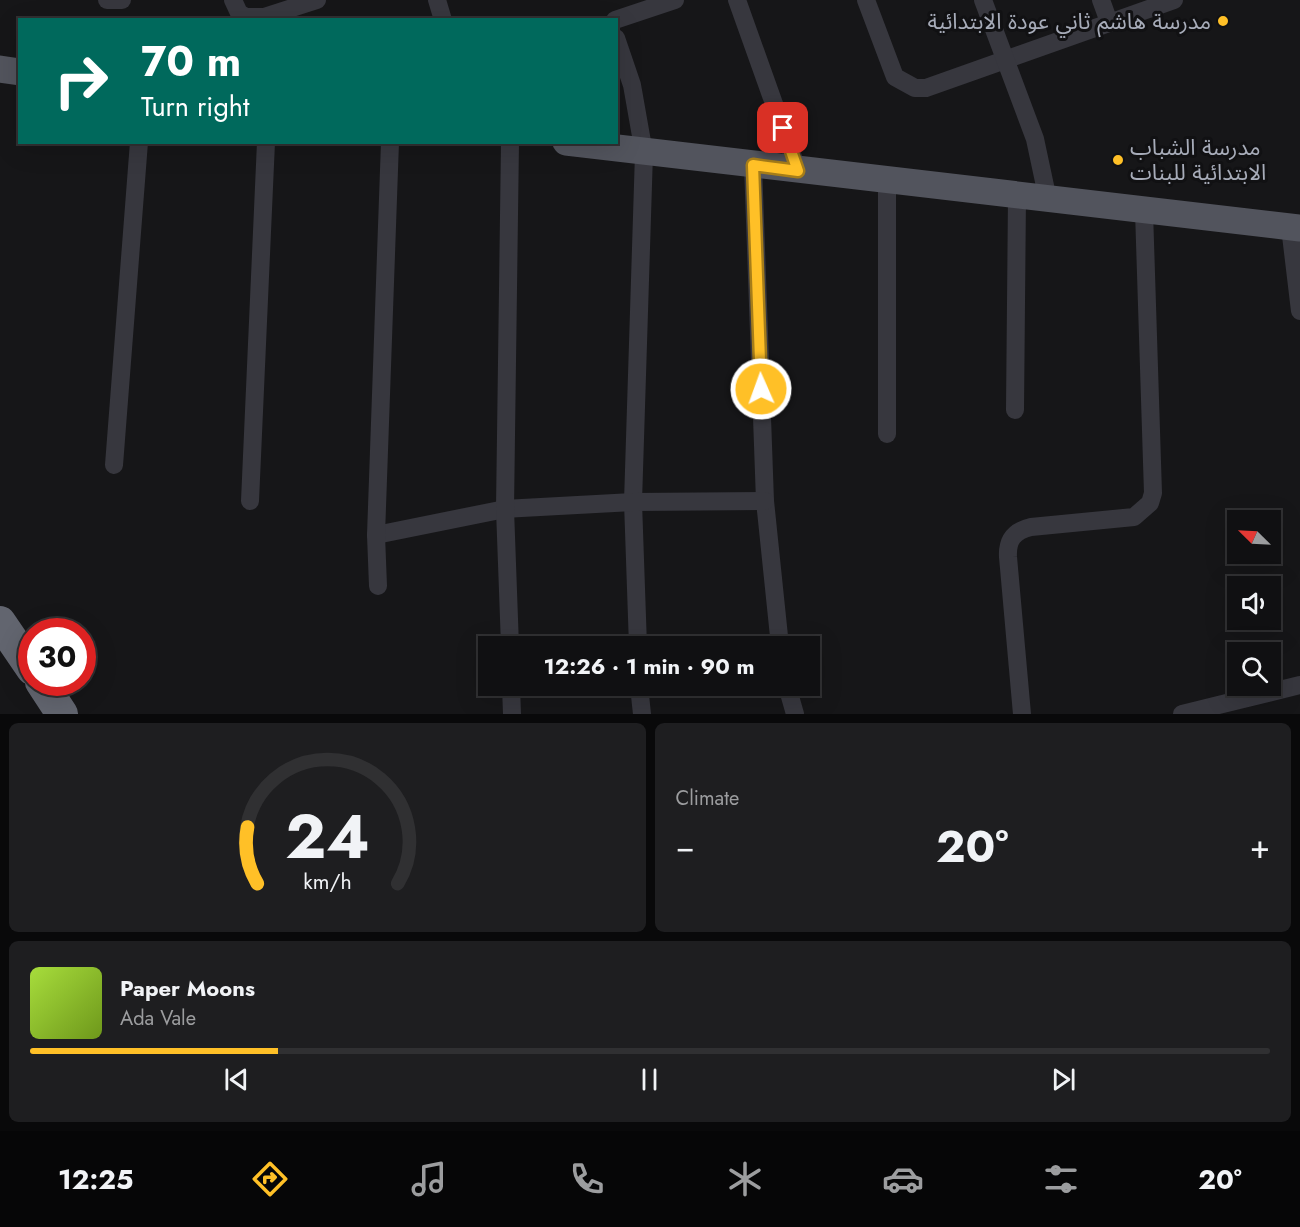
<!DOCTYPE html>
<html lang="en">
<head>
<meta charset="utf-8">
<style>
  :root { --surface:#101012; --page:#1e1e20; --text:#f1f3f6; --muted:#9c9d9f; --line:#303032; --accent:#ffc027 }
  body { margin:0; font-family:Jost,"Noto Sans Arabic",sans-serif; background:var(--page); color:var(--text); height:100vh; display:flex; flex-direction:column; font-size:22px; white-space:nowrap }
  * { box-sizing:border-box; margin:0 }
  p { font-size:20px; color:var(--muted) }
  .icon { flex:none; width:33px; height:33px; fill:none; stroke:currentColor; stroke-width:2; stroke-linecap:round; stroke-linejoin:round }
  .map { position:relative; height:714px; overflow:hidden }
  .drawer { display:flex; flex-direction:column; gap:9px; padding:9px; background:#09090a; flex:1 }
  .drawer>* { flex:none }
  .banner { position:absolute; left:18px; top:18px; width:600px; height:126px; border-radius:0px; box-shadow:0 6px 24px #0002,0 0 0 2px var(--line); background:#00695c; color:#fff; overflow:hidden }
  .needle { width:39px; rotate:294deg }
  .fabs { position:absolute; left:1227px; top:510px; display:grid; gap:12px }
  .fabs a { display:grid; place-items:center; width:54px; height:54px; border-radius:0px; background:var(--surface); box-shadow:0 6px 24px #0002,0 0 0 2px var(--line); font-size:30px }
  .speed { position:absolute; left:18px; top:618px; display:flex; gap:12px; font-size:30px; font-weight:700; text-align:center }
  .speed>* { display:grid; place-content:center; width:78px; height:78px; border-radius:50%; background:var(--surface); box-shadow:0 6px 24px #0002,0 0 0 2px var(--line); line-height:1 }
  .speed .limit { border:9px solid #d22; background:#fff; color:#111 }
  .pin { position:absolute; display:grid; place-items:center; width:51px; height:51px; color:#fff; margin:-26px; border-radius:12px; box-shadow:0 3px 9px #0006 }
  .me { position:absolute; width:66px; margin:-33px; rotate:358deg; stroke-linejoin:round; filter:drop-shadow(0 0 4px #0008) }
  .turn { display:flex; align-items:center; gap:21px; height:126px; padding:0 24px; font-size:27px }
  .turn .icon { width:78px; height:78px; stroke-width:2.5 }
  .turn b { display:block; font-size:42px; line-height:51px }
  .big { font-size:45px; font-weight:700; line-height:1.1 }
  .drawer .tile { flex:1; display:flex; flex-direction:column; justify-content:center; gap:9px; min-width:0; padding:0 21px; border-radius:9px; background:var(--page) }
  .drawer .dial { align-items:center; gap:0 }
  .dial svg { height:156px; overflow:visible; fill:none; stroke:var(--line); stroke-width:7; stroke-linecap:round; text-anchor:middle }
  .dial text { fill:var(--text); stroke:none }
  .song { display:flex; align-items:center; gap:18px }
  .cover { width:72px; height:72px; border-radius:9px; background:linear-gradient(135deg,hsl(80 70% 55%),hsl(80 70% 35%)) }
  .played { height:6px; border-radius:3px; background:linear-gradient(90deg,var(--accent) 20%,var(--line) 20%) }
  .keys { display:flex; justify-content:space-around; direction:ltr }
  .heat { display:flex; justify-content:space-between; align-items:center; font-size:33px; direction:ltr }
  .drawer .tiles { flex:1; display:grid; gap:9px; grid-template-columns:1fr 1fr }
  .tile:last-child { grid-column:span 2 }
  .trip { position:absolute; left:478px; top:636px; width:342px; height:60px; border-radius:0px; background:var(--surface); box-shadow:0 6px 24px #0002,0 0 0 2px var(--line); font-weight:700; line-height:60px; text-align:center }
  .tab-bar { display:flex; height:96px; justify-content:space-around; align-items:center; background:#060607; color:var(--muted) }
  .tab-bar .icon { width:42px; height:42px }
  .tab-bar .current { color:var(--accent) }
  .tab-bar b { font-size:27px; color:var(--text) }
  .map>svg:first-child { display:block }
</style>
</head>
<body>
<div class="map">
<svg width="1300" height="714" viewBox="0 0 1300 714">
  <rect width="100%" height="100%" fill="#161618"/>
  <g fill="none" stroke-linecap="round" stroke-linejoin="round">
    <g stroke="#37373e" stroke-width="18">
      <polyline points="107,0 122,0"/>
      <polyline points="233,0 239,13 246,17 264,17 317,0"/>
      <polyline points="437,0 443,20"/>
      <polyline points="737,0 798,171"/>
      <polyline points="866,0 895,77 915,88 926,88 1174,0"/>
      <polyline points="983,0 1035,139 1048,200"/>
      <polyline points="1101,0 1109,22"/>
      <polyline points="615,20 675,0"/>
      <polyline points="616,38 632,85 644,153 633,502 638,646"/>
      <polyline points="753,165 765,501 780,646"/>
      <polyline points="1290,227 1300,311"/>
      <polyline points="1015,410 1017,196"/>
      <polyline points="887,434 887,180"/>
      <polyline points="114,465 139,142"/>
      <polyline points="250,501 266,142"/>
      <polyline points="376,535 505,509 633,502 765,501"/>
      <polyline points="378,586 376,535 390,142"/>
      <polyline points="510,646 505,509 510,142"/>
      <polyline points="511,686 512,714"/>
      <polyline points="639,686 642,714"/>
      <polyline points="787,686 795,714"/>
      <path d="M 1022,714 L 1008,557 C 1007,540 1014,531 1031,527 L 1134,517 L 1150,503 L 1153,493 L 1144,211"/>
      <polyline points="1182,714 1300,685"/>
    </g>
    <g stroke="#52545d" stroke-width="27">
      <polyline points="0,69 20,72"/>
      <polyline points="566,142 1300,228"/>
    </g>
    <g stroke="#62656f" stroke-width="32">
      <polyline points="0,622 32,669"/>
      <polyline points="41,682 62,714"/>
    </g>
  </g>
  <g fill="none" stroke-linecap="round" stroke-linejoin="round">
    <g stroke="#a67d19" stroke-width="15">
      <polyline id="route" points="761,389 753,165 798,171 783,128"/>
    </g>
    <use href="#route" stroke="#ffc027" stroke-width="10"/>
  </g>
  <g fill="#ffc027" stroke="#111113" stroke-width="2">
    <circle cx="1223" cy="21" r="6"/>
    <circle cx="1118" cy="160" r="6"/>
  </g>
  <g text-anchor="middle" stroke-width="6" stroke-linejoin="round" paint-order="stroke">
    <g font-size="22" fill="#a7acb9" stroke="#111113" text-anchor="end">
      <text x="1211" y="29">مدرسة هاشم ثاني عودة الابتدائية</text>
      <text x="1130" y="155" text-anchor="start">مدرسة الشباب<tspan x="1130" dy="25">الابتدائية للبنات</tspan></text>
    </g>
  </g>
</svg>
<div class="fabs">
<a><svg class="needle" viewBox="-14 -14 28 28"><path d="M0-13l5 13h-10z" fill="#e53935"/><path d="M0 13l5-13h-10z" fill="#9c9d9f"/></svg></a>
<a><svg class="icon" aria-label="sound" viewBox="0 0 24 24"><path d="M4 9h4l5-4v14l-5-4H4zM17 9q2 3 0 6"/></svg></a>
<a><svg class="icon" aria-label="search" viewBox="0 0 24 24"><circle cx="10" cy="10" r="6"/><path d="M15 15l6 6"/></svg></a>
</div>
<div class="speed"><div class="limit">30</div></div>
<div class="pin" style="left:783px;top:128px;background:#d93025"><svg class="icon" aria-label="arrive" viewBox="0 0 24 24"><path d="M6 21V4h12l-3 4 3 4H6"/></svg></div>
<svg class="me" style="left:761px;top:389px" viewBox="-20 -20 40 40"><circle r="17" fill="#ffc027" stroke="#fff" stroke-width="3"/><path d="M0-11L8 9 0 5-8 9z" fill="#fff"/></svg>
<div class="trip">12:26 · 1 min · 90 m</div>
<div class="banner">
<div class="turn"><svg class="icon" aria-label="right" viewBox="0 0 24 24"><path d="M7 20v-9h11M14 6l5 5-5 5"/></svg><div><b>70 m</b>Turn right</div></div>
</div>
</div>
<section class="drawer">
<div class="tiles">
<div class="tile dial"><svg viewBox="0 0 100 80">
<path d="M14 69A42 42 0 1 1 86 69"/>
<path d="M14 69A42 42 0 0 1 9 40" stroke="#ffc027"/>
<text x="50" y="56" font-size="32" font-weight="700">24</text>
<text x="50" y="72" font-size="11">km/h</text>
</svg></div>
<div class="tile"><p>Climate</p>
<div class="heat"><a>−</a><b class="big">20°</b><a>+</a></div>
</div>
<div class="tile">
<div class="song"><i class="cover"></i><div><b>Paper Moons</b><p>Ada Vale</p></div></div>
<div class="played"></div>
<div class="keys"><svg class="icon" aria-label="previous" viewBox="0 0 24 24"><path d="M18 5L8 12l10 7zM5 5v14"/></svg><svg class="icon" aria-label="pause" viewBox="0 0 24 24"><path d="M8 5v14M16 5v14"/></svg><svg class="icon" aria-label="next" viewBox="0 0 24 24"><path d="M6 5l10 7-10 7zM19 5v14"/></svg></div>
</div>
</div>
</section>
<nav class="tab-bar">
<b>12:25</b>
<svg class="icon current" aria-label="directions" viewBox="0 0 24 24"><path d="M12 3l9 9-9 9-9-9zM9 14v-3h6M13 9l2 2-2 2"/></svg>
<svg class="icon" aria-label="music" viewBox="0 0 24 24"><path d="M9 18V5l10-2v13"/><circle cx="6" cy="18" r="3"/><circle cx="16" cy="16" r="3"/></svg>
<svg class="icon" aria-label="phone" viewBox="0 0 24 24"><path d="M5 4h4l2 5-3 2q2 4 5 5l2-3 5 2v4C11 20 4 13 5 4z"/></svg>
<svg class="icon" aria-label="climate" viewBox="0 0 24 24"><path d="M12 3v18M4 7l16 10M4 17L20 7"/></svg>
<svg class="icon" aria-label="car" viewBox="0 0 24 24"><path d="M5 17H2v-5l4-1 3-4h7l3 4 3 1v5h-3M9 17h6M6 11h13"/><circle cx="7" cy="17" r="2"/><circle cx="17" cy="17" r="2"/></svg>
<svg class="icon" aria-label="filters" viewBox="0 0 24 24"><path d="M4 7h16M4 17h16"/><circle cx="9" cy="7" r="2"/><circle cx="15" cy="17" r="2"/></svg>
<b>20°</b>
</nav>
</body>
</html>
